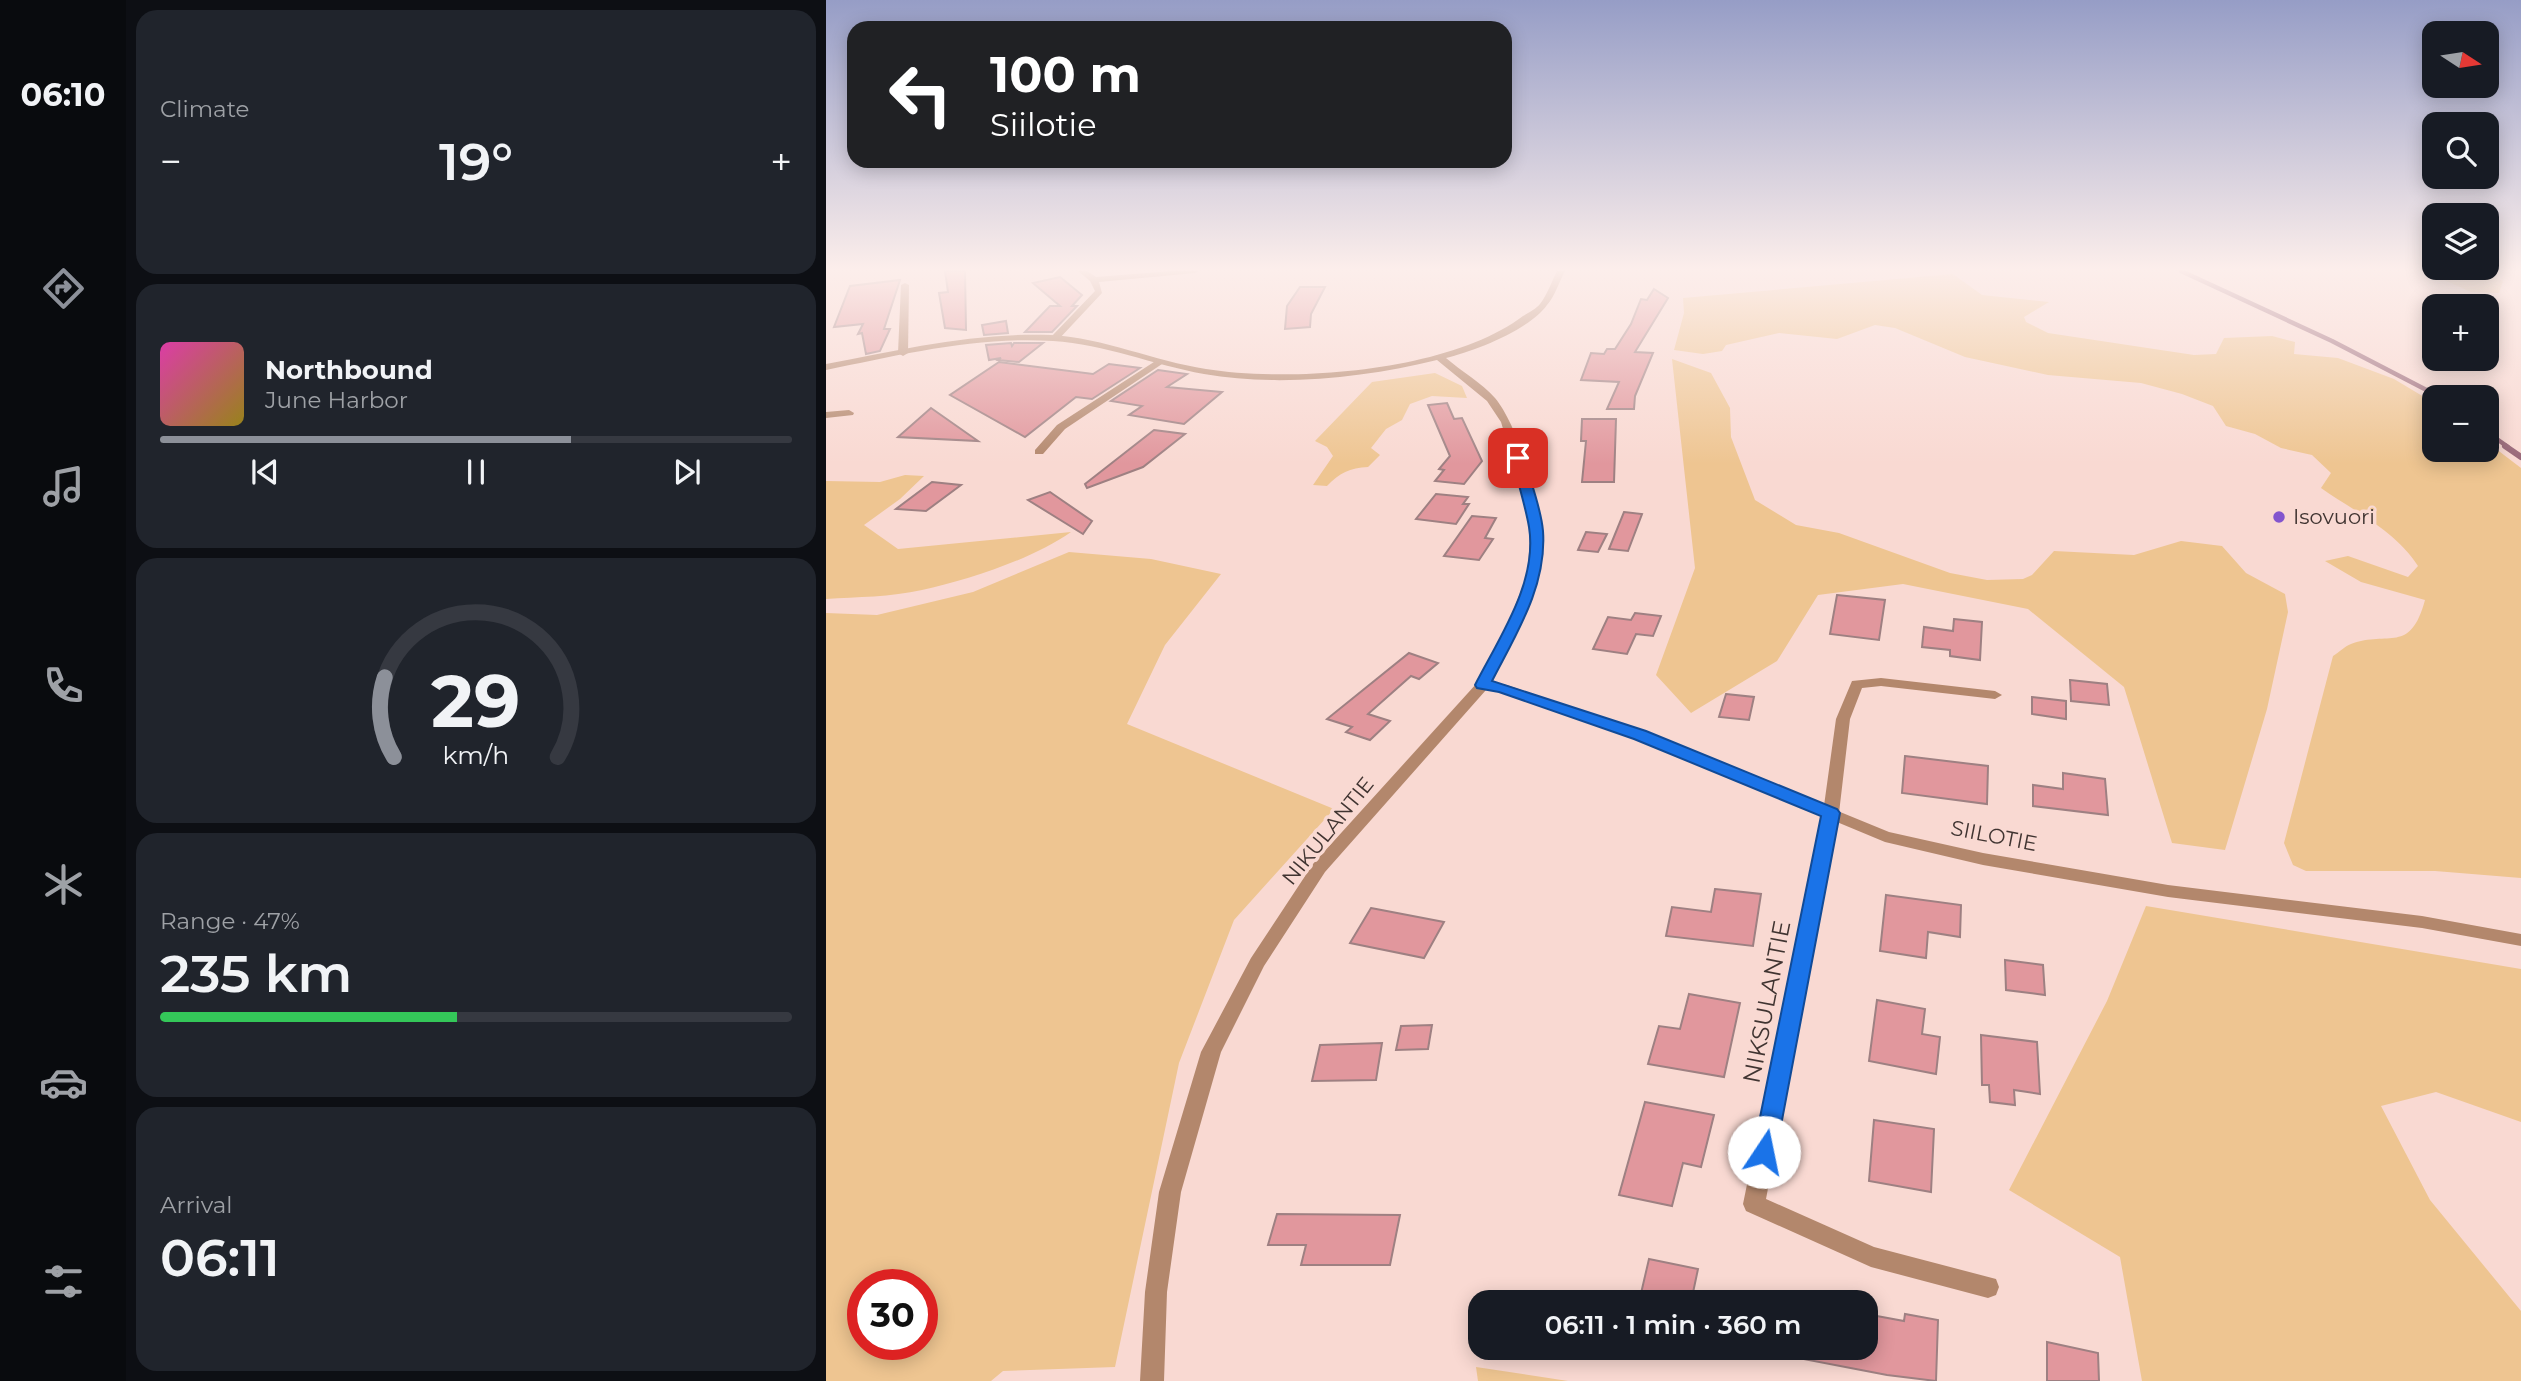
<!DOCTYPE html>
<html lang="en">
<head>
<meta charset="utf-8">
<style>
  :root { --surface:#171b24; --page:#20242c; --text:#f1f3f6; --muted:#9ea1a6; --line:#363941; --accent:#8c9099 }
  body { margin:0; font-family:Montserrat,sans-serif; background:var(--page); color:var(--text); height:100vh; display:flex; flex-direction:column; font-size:26px; white-space:nowrap }
  * { box-sizing:border-box; margin:0 }
  p { font-size:23px; color:var(--muted) }
  .icon { flex:none; width:38px; height:38px; fill:none; stroke:currentColor; stroke-width:2; stroke-linecap:round; stroke-linejoin:round }
  .map { position:relative; flex:1; overflow:hidden }
  .side { display:flex; flex-direction:column; gap:10px; padding:10px; background:#0d0f14; width:700px }
  .side>* { flex:none }
  .top-card { position:absolute; left:21px; top:21px; width:665px; height:147px; border-radius:21px; box-shadow:0 4px 18px #0003; background:#202124; color:#fff; overflow:hidden }
  .needle { width:46px; rotate:102deg }
  .buttons { position:absolute; left:1596px; top:21px; display:grid; gap:14px }
  .buttons a { display:grid; place-items:center; width:77px; height:77px; border-radius:14px; background:var(--surface); box-shadow:0 4px 18px #0003; font-size:35px }
  .speed { position:absolute; left:21px; top:1269px; display:flex; gap:14px; font-size:35px; font-weight:700; text-align:center }
  .speed>* { display:grid; place-content:center; width:91px; height:91px; border-radius:50%; background:var(--surface); box-shadow:0 4px 18px #0003; line-height:1 }
  .speed .limit { border:10px solid #d22; background:#fff; color:#111 }
  .pin { position:absolute; display:grid; place-items:center; width:60px; height:60px; color:#fff; margin:-30px; border-radius:14px; box-shadow:0 4px 10px #0006 }
  .me { position:absolute; width:77px; margin:-38px; rotate:11deg; stroke-linejoin:round; filter:drop-shadow(0 0 5px #0008) }
  .turn { display:flex; align-items:center; gap:24px; height:147px; padding:0 28px; font-size:32px }
  .turn .icon { width:91px; height:91px; stroke-width:2.5 }
  .turn b { display:block; font-size:49px; line-height:60px }
  .big { font-size:52px; font-weight:600; line-height:1.1 }
  .side .tile { flex:1; display:flex; flex-direction:column; justify-content:center; gap:10px; min-width:0; padding:0 24px; border-radius:21px; background:var(--page) }
  .side .dial { align-items:center; gap:0 }
  .dial svg { height:182px; overflow:visible; fill:none; stroke:var(--line); stroke-width:7; stroke-linecap:round; text-anchor:middle }
  .dial text { fill:var(--text); stroke:none }
  .song { display:flex; align-items:center; gap:21px }
  .cover { width:84px; height:84px; border-radius:10px; background:linear-gradient(135deg,hsl(320 70% 55%),hsl(50 70% 35%)) }
  .played { height:7px; border-radius:4px; background:linear-gradient(90deg,var(--accent) 65%,var(--line) 65%) }
  .keys { display:flex; justify-content:space-around; direction:ltr }
  .heat { display:flex; justify-content:space-between; align-items:center; font-size:38px; direction:ltr }
  .charge { height:10px; border-radius:5px; background:linear-gradient(90deg,#34c759 47%,var(--line) 0) }
  .trip { position:absolute; left:642px; top:1290px; width:410px; height:70px; border-radius:21px; background:var(--surface); box-shadow:0 4px 18px #0003; font-weight:600; line-height:70px; text-align:center }
  main { display:flex; flex:1; min-height:0 }
  .tab-bar { display:flex; flex-direction:column; width:126px; justify-content:space-around; align-items:center; background:#090b0e; color:var(--muted) }
  .tab-bar .icon { width:49px; height:49px }
  .tab-bar .on { color:var(--accent) }
  .tab-bar b { font-size:32px; color:var(--text) }
  .map>svg:first-child { display:block }
</style>
</head>
<body>
<main>
<nav class="tab-bar">
<b>06:10</b>
<svg class="icon on" aria-label="directions" viewBox="0 0 24 24"><path d="M12 3l9 9-9 9-9-9zM9 14v-3h6M13 9l2 2-2 2"/></svg>
<svg class="icon" aria-label="music" viewBox="0 0 24 24"><path d="M9 18V5l10-2v13"/><circle cx="6" cy="18" r="3"/><circle cx="16" cy="16" r="3"/></svg>
<svg class="icon" aria-label="phone" viewBox="0 0 24 24"><path d="M5 4h4l2 5-3 2q2 4 5 5l2-3 5 2v4C11 20 4 13 5 4z"/></svg>
<svg class="icon" aria-label="climate" viewBox="0 0 24 24"><path d="M12 3v18M4 7l16 10M4 17L20 7"/></svg>
<svg class="icon" aria-label="car" viewBox="0 0 24 24"><path d="M5 17H2v-5l4-1 3-4h7l3 4 3 1v5h-3M9 17h6M6 11h13"/><circle cx="7" cy="17" r="2"/><circle cx="17" cy="17" r="2"/></svg>
<svg class="icon" aria-label="filters" viewBox="0 0 24 24"><path d="M4 7h16M4 17h16"/><circle cx="9" cy="7" r="2"/><circle cx="15" cy="17" r="2"/></svg>
</nav>
<section class="side">
<div class="tile"><p>Climate</p>
<div class="heat"><a>−</a><b class="big">19°</b><a>+</a></div>
</div>
<div class="tile">
<div class="song"><i class="cover"></i><div><b>Northbound</b><p>June Harbor</p></div></div>
<div class="played"></div>
<div class="keys"><svg class="icon" aria-label="previous" viewBox="0 0 24 24"><path d="M18 5L8 12l10 7zM5 5v14"/></svg><svg class="icon" aria-label="pause" viewBox="0 0 24 24"><path d="M8 5v14M16 5v14"/></svg><svg class="icon" aria-label="next" viewBox="0 0 24 24"><path d="M6 5l10 7-10 7zM19 5v14"/></svg></div>
</div>
<div class="tile dial"><svg viewBox="0 0 100 80">
<path d="M14 69A42 42 0 1 1 86 69"/>
<path d="M14 69A42 42 0 0 1 10 34" stroke="#8c9099"/>
<text x="50" y="56" font-size="32" font-weight="700">29</text>
<text x="50" y="72" font-size="11">km/h</text>
</svg></div>
<div class="tile"><p>Range · 47%</p><b class="big">235 km</b><div class="charge"></div></div>
<div class="tile"><p>Arrival</p><b class="big">06:11</b></div>
</section>
<div class="map">
<svg width="1695" height="1381" viewBox="0 0 1695 1381">
  <rect width="100%" height="100%" fill="#f9d9d2"/>
  <g fill="#eec591" fill-rule="evenodd">
    <polygon points="1598,271 1654,271 1677,281 1673,293 1645,292"/>
    <path d="M 1127,274 L 1156,295 L 1223,302 L 1198,317 L 1200,322 L 1222,333 L 1368,355 L 1390,354 L 1398,338 L 1446,336 L 1469,342 L 1468,354 L 1512,358 L 1568,379 L 1608,403 L 1608,450 L 1661,450 L 1661,442 L 1695,468 L 1695,878 L 1609,871 L 1480,871 L 1467,865 L 1458,843 L 1507,656 C 1512,653 1519,646 1525,644 C 1563,630 1584,655 1599,600 L 1535,582 L 1499,561 L 1522,556 L 1582,577 L 1592,566 C 1569,530 1529,512 1495,488 L 1505,473 L 1486,455 L 1455,448 L 1429,434 L 1400,426 L 1387,406 L 1356,394 L 1315,383 L 1222,375 L 1139,357 L 1069,328 L 1049,325 L 1011,339 L 953,333 L 900,345 L 896,351 L 877,354 L 848,350 L 858,313 L 857,298 Z"/>
    <polygon points="846,359 885,373 904,408 905,437 929,500 970,525 1013,533 1124,573 1161,580 1197,579 1206,575 1228,551 1308,555 1355,541 1396,546 1420,573 1459,594 1462,612 1441,709 1399,850 1346,843 1298,687 1202,609 1077,584 992,595 951,661 865,713 830,675 869,568"/>
    <path d="M 609,373 L 636,386 L 641,398 L 606,396 L 584,404 L 576,420 L 560,429 L 545,448 L 554,455 L 542,467 C 524,468 513,473 501,486 L 487,485 L 507,456 L 501,447 L 489,441 L 546,382 Z"/>
    <path d="M 79,475 L 98,476 L 74,499 L 38,525 L 72,549 L 245,532 C 207,559 142,580 96,590 C 65,597 31,597 0,599 L 0,481 L 54,482 Z"/>
    <path d="M 243,552 L 325,559 L 395,574 L 339,645 L 301,724 L 508,809 L 408,920 L 353,1063 L 289,1367 L 177,1371 L 165,1381 L 0,1381 L 0,613 L 51,615 L 147,592 ZM 37,1284 L 96,1284 L 96,1344 L 37,1344 Z"/>
    <polygon points="1320,906 1695,969 1695,1122 1610,1092 1555,1106 1604,1200 1695,1311 1695,1381 1316,1381 1294,1257 1183,1190 1281,1001"/>
    <polygon points="650,1367 742,1381 652,1381"/>
  </g>
  <g fill="none" stroke-linecap="round" stroke-linejoin="round">
    <g stroke="#976576" stroke-width="4.5">
      <polyline points="1355,271 1506,341 1614,397"/>
      <polyline points="1661,432 1682,447"/>
    </g>
    <polyline stroke="#976576" stroke-width="6" points="1679,446 1695,457"/>
  </g>
  <g fill="#e1979d" stroke="#9e8082" stroke-width="2">
    <polygon points="119,271 139,271 140,330 119,328 113,293 122,292"/>
    <polygon points="234,277 256,295 246,306 251,306 226,332 199,332 224,306 234,306 207,283"/>
    <polygon points="74,280 58,329 64,329 54,351 40,354 36,333 32,334 37,324 8,327 24,286"/>
    <polygon points="474,287 499,287 485,314 484,327 459,329 461,306"/>
    <polygon points="828,289 842,298 809,352 827,353 809,396 808,409 781,409 793,382 755,380 765,353 778,354 781,349 789,349 805,324 815,299 821,300"/>
    <polygon points="180,321 182,333 158,335 156,325"/>
    <polygon points="185,343 186,346 188,343 217,343 193,362 172,360 175,358 163,360 160,345"/>
    <polygon points="173,362 267,374 283,364 314,368 266,399 250,397 199,437 124,395"/>
    <polygon points="332,370 361,374 341,387 396,392 358,424 303,415 316,406 285,401"/>
    <polygon points="621,403 628,419 636,418 656,461 638,484 609,481 618,470 613,469 624,456 602,405"/>
    <polygon points="105,408 152,441 72,437"/>
    <polygon points="756,419 790,419 788,482 756,482 760,441 755,441"/>
    <polygon points="328,430 359,434 317,467 261,488 259,484"/>
    <polygon points="106,482 135,485 100,511 70,509"/>
    <polygon points="224,492 266,521 257,534 202,500"/>
    <polygon points="610,494 642,497 637,504 643,504 630,524 590,519"/>
    <polygon points="798,512 816,514 802,551 783,549"/>
    <polygon points="646,516 670,518 659,538 667,539 653,560 618,556"/>
    <polygon points="760,532 781,534 772,552 752,550"/>
    <polygon points="1011,595 1059,600 1053,640 1004,634"/>
    <polygon points="809,613 835,616 827,636 810,634 801,654 767,649 782,617 805,620"/>
    <polygon points="1128,619 1156,622 1154,660 1124,656 1124,650 1096,647 1098,627 1127,631"/>
    <polygon points="583,653 612,663 593,679 585,676 542,714 564,721 544,740 520,732 526,727 501,719"/>
    <polygon points="1244,680 1281,684 1283,705 1245,701"/>
    <polygon points="900,694 928,697 923,720 893,717"/>
    <polygon points="1206,697 1240,701 1240,719 1206,714"/>
    <polygon points="1079,756 1162,766 1161,804 1076,793"/>
    <polygon points="1237,773 1279,779 1282,815 1207,806 1207,785 1237,789"/>
    <polygon points="889,889 935,894 927,946 840,936 846,907 885,912"/>
    <polygon points="1060,895 1135,905 1134,937 1102,932 1100,958 1054,951"/>
    <polygon points="545,908 618,922 598,958 524,943"/>
    <polygon points="1179,960 1217,965 1219,995 1180,990"/>
    <polygon points="863,994 914,1003 898,1077 822,1064 833,1026 854,1029"/>
    <polygon points="1051,1000 1099,1009 1096,1034 1114,1037 1110,1074 1043,1061"/>
    <polygon points="606,1025 602,1049 570,1050 575,1026"/>
    <polygon points="1155,1035 1211,1042 1214,1094 1188,1090 1189,1105 1164,1102 1163,1085 1156,1085"/>
    <polygon points="556,1043 550,1080 486,1081 494,1045"/>
    <polygon points="819,1102 888,1115 875,1167 857,1163 846,1206 793,1195"/>
    <polygon points="1048,1120 1108,1129 1105,1192 1043,1181"/>
    <polygon points="451,1214 574,1215 564,1265 475,1265 480,1245 442,1245"/>
    <polygon points="823,1259 872,1269 865,1302 813,1302"/>
    <polygon points="1040,1314 1078,1321 1079,1314 1112,1320 1110,1381 1061,1375 967,1357 968,1348 1040,1348"/>
    <polygon points="1221,1342 1272,1353 1273,1381 1221,1381"/>
  </g>
  <g fill="none" stroke-linecap="round" stroke-linejoin="round">
    <g fill="#b3876c" fill-rule="evenodd">
      <polygon points="252,271 261,271 270,277 346,271 373,271 369,273 273,282 276,293 232,340 226,340 226,336 269,291 264,281"/>
      <polygon points="79,283 83,285 82,353 77,356 72,353 75,285"/>
      <polygon points="331,360 339,362 239,429 217,454 209,454 209,450 231,425"/>
      <polygon points="23,410 28,413 27,415 0,418 0,412"/>
      <polygon points="1055,678 1169,691 1176,695 1169,699 1055,686 1036,688 1024,719 1013,813 940,1199 1048,1247 1170,1279 1173,1287 1170,1295 1162,1298 1045,1267 920,1211 917,1204 997,813 1010,719 1026,681"/>
    </g>
    <path fill="#b3876c" fill-rule="evenodd" d="M 731,271 L 739,271 C 733,282 729,296 721,305 C 703,330 649,351 620,358 C 635,371 656,383 669,398 C 696,430 725,535 713,575 C 703,612 682,648 665,682 L 681,685 L 819,732 L 1063,832 L 1157,853 L 1342,885 L 1596,916 L 1695,934 L 1695,946 L 1596,928 L 1342,897 L 1157,865 L 1059,842 L 809,738 L 673,692 L 660,690 L 499,872 L 438,966 L 395,1052 L 355,1192 L 341,1292 L 338,1381 L 314,1381 L 319,1292 L 333,1192 L 375,1052 L 425,958 L 487,864 L 651,683 L 685,616 L 702,573 L 704,529 L 697,495 L 675,422 L 661,401 L 611,360 C 539,378 451,387 378,374 C 327,365 279,344 227,341 C 151,336 74,355 0,370 L 0,364 C 74,350 149,332 225,335 C 278,338 328,361 380,369 C 468,383 625,371 697,316 C 702,313 710,309 714,304 C 721,295 726,281 731,271 Z"/>
  </g>
  <linearGradient id="sky" x2="0" y2="1"><stop stop-color="#969dc6"/><stop offset="0.58" stop-color="#fceeeb"/><stop offset="1" stop-color="#fceeeb" stop-opacity="0"/></linearGradient>
  <rect width="1695" height="464" fill="url(#sky)"/>
  <path fill="#1a73e8" stroke="#114b97" stroke-width="2" d="M 692,454 L 698,458 C 704,481 715,507 717,531 C 721,586 690,634 666,681 L 820,731 L 1011,809 L 1014,813 L 950,1152 L 947,1159 L 938,1162 L 930,1159 L 927,1152 L 995,816 L 808,739 L 673,692 L 651,688 L 649,685 C 673,638 712,582 703,527 C 699,504 691,480 686,458 Z"/>
  <circle fill="#8355ce" stroke="#f9d9d2" stroke-width="2.5" cx="1453" cy="517" r="7"/>
  <g text-anchor="middle" stroke-width="7" stroke-linejoin="round" paint-order="stroke">
    <g font-size="21" fill="#403431" stroke="#f9d9d2" text-anchor="start">
      <text x="1467" y="524">Isovuori</text>
    </g>
    <g font-size="21" fill="#403431" stroke="#f9d9d2">
      <text transform="translate(502 831) rotate(-51)" y="7">NIKULANTIE</text>
      <text transform="translate(1168 836) rotate(11)" y="7">SIILOTIE</text>
    </g>
    <g font-size="24" fill="#403431" stroke="#f9d9d2">
      <text transform="translate(941 1002) rotate(-79)" y="8">NIKSULANTIE</text>
    </g>
  </g>
</svg>
<div class="buttons">
<a><svg class="needle" viewBox="-14 -14 28 28"><path d="M0-13l5 13h-10z" fill="#e53935"/><path d="M0 13l5-13h-10z" fill="#9ea1a6"/></svg></a>
<a><svg class="icon" aria-label="search" viewBox="0 0 24 24"><circle cx="10" cy="10" r="6"/><path d="M15 15l6 6"/></svg></a>
<a><svg class="icon" aria-label="layers" viewBox="0 0 24 24"><path d="M12 4l9 5-9 5-9-5zM3 14l9 5 9-5"/></svg></a>
<a>+</a>
<a>−</a>
</div>
<div class="speed"><div class="limit">30</div></div>
<div class="pin" style="left:692px;top:458px;background:#d93025"><svg class="icon" aria-label="arrive" viewBox="0 0 24 24"><path d="M6 21V4h12l-3 4 3 4H6"/></svg></div>
<svg class="me" style="left:938px;top:1152px" viewBox="-20 -20 40 40"><circle r="19" fill="#fff"/><path d="M0-13L10 11 0 6-10 11z" fill="#1a73e8"/></svg>
<div class="trip">06:11 · 1 min · 360 m</div>
<div class="top-card">
<div class="turn"><svg class="icon" aria-label="left" viewBox="0 0 24 24"><path d="M17 20v-9H6M10 6l-5 5 5 5"/></svg><div><b>100 m</b>Siilotie</div></div>
</div>
</div>
</main>
</body>
</html>
